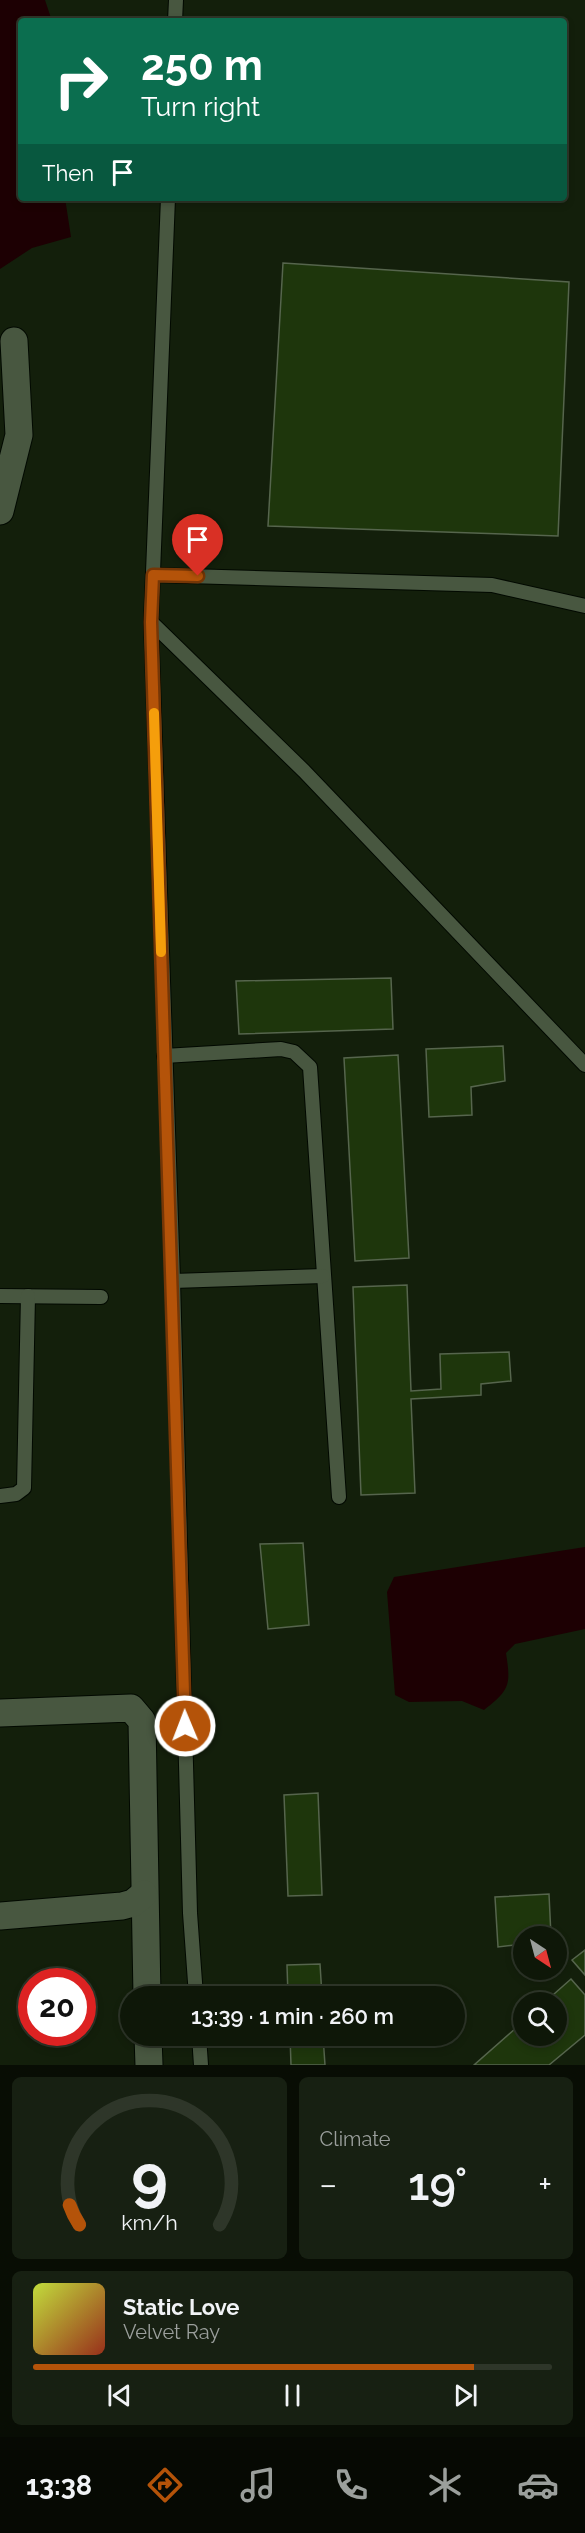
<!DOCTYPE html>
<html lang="en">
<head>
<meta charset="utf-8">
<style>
  :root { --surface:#0e1708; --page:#172012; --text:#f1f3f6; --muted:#9b9f9c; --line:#2e3629; --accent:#b45309 }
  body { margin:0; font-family:Raleway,sans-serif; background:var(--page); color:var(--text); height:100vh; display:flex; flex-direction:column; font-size:22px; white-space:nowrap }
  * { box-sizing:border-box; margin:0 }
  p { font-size:20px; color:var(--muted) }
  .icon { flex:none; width:33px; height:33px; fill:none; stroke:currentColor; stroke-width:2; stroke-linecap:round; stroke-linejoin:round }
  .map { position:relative; height:2065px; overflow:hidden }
  .panel { display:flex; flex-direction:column; gap:12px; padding:12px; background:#080d04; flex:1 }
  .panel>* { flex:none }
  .hud { position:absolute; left:18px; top:18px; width:549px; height:183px; border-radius:6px; box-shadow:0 3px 9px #0003,0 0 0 2px var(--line); background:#0b6e4f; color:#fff; overflow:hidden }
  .needle { width:39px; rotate:144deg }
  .controls { position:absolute; left:513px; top:1926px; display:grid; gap:12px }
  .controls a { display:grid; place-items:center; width:54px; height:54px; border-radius:50%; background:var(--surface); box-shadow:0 3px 9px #0003,0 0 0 2px var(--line); font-size:30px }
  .speed { position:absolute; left:18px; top:1968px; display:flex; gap:12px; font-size:30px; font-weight:700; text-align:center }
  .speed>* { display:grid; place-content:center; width:78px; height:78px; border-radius:50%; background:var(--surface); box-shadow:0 3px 9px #0003,0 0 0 2px var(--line); line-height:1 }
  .speed .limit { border:9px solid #d22; background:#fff; color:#111 }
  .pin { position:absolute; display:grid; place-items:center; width:51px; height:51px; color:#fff; margin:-62px -26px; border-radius:50% 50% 50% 0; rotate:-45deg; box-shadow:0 0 6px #0007 }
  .pin .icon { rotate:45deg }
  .me { position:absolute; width:66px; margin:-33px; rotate:359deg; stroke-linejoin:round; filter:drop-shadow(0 0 4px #0008) }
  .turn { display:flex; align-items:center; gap:21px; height:126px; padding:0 24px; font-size:27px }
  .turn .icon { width:78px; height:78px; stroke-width:2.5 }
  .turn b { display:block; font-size:42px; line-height:51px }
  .then { display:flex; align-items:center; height:57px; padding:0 24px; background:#0003; gap:12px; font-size:22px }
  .big { font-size:45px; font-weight:600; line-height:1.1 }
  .panel .widget { flex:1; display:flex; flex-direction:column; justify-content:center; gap:9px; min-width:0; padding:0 21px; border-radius:9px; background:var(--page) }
  .panel .dial { align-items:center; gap:0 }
  .dial svg { height:156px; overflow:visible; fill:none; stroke:var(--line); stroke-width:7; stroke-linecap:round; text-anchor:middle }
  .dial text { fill:var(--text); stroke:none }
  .song { display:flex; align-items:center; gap:18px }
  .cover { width:72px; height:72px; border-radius:9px; background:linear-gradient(135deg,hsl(70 70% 55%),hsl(10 70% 35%)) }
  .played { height:6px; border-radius:3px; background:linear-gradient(90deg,var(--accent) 85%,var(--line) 85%) }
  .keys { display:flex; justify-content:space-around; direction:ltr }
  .heat { display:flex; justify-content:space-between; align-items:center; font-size:33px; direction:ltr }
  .panel .tiles { flex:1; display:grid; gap:12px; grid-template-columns:1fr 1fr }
  .widget:last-child { grid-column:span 2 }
  .trip { position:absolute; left:120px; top:1986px; width:345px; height:60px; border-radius:30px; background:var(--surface); box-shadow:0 3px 9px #0003,0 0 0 2px var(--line); font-weight:600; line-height:60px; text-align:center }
  .tabs { display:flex; height:96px; justify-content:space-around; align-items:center; background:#060903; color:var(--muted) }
  .tabs .icon { width:42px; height:42px }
  .tabs .selected { color:var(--accent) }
  .tabs b { font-size:27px; color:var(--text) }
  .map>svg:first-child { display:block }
</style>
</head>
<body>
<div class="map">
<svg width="585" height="2065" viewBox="0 0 585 2065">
  <rect width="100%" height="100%" fill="#131f0b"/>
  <g fill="#1d0003">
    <polygon points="0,0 45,0 52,21 21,21 21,198 65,198 71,237 32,248 0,269"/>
    <path d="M 585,1547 L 585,1629 L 515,1644 L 506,1653 C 511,1685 510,1690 484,1710 L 462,1701 L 409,1702 L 395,1695 L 387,1592 L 394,1577 Z"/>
  </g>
  <g fill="#1e360c" stroke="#56654d" stroke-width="1.5">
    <polygon points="283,263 569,282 558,536 268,526"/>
    <polygon points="391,978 393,1029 239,1034 236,981"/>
    <polygon points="503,1046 505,1081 471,1087 472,1115 429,1117 426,1049"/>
    <polygon points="398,1055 409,1258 355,1261 344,1058"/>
    <polygon points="407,1285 411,1391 441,1389 440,1354 509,1352 511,1381 481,1384 481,1395 411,1399 415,1493 361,1495 353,1287"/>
    <polygon points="303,1543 309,1625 268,1629 260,1544"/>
    <polygon points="318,1793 322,1895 288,1896 284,1795"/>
    <polygon points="549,1894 551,1936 524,1936 524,1944 498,1947 495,1897"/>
    <polygon points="585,1950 585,1975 572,1960"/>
    <polygon points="320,1964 322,1996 288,1996 287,1965"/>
    <polygon points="571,1979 585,1995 585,2035 549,2065 474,2065 524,2021 524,2036 556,2036 556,2002 545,2002"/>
    <polygon points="290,2036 323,2036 325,2065 291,2065"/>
  </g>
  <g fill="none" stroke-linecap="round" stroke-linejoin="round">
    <g stroke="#020900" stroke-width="16">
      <g id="lane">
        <polyline points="175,21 176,0"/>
        <polyline points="168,198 151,622 173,1281 190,1913 196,1996"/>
        <polyline points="153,575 492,585 585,606"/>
        <polyline points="151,622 304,771 585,1065"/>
        <polyline points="164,1056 281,1049 294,1052 310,1067 339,1497"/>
        <polyline points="173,1281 323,1276"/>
        <polyline points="0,1296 101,1297"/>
        <polyline points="0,1496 16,1494 24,1488 28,1296"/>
        <polyline points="199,2036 201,2065"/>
      </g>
    </g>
    <g stroke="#020900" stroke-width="29">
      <g id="street">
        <polyline points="0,511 19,435 14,341"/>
        <polyline points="0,1713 131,1708 142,1721 147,1996"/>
        <polyline points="0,1916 122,1906 133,1903 144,1894"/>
        <polyline points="148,2036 149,2065"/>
      </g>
    </g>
    <use href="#lane" stroke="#485740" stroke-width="14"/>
    <use href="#street" stroke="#485740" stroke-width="27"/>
  </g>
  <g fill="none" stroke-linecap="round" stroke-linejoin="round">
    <g stroke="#753606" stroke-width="15">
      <polyline id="route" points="185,1726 151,622 153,575 198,576"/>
    </g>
    <use href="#route" stroke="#b45309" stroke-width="10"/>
    <polyline stroke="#f59e0b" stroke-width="10" points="154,713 161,952"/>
  </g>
</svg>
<div class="controls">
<a><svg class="needle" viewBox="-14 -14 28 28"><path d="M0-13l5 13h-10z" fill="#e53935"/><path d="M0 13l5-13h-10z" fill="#9b9f9c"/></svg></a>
<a><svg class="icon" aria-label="search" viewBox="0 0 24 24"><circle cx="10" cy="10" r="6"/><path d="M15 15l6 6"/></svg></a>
</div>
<div class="speed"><div class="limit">20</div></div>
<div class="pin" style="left:198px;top:576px;background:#d93025"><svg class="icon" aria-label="arrive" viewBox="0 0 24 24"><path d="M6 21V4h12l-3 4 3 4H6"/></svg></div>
<svg class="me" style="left:185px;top:1726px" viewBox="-20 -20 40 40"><circle r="17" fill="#b45309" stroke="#fff" stroke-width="3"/><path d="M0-11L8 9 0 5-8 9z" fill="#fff"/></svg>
<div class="trip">13:39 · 1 min · 260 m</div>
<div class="hud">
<div class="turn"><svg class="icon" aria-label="right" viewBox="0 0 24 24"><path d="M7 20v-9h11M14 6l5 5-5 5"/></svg><div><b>250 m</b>Turn right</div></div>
<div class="then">Then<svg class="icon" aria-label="arrive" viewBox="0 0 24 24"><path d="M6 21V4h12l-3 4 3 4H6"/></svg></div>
</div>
</div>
<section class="panel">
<div class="tiles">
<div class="widget dial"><svg viewBox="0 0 100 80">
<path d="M14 69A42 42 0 1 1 86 69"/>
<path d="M14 69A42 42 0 0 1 9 59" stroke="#b45309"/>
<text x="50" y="56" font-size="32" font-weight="700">9</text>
<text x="50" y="72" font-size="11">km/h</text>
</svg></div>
<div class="widget"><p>Climate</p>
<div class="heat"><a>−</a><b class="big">19°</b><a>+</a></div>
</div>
<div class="widget">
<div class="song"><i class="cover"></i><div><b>Static Love</b><p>Velvet Ray</p></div></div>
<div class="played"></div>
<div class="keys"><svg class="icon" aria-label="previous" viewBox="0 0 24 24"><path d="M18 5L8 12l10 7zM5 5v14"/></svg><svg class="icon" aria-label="pause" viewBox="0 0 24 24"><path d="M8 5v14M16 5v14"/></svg><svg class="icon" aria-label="next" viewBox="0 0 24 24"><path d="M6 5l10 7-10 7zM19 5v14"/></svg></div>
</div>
</div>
</section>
<nav class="tabs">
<b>13:38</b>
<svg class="icon selected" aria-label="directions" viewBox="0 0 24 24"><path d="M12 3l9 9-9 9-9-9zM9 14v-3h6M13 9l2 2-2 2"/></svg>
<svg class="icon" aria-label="music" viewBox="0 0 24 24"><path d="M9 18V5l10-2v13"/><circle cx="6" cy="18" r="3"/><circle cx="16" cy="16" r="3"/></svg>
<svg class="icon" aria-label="phone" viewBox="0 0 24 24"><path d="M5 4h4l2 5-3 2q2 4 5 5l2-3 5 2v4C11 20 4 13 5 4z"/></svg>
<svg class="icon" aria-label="climate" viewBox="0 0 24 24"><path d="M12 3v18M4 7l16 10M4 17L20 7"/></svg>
<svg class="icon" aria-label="car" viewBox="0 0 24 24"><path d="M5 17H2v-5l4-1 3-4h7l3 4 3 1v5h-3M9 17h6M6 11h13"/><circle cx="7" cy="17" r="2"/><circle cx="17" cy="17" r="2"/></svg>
</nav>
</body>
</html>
